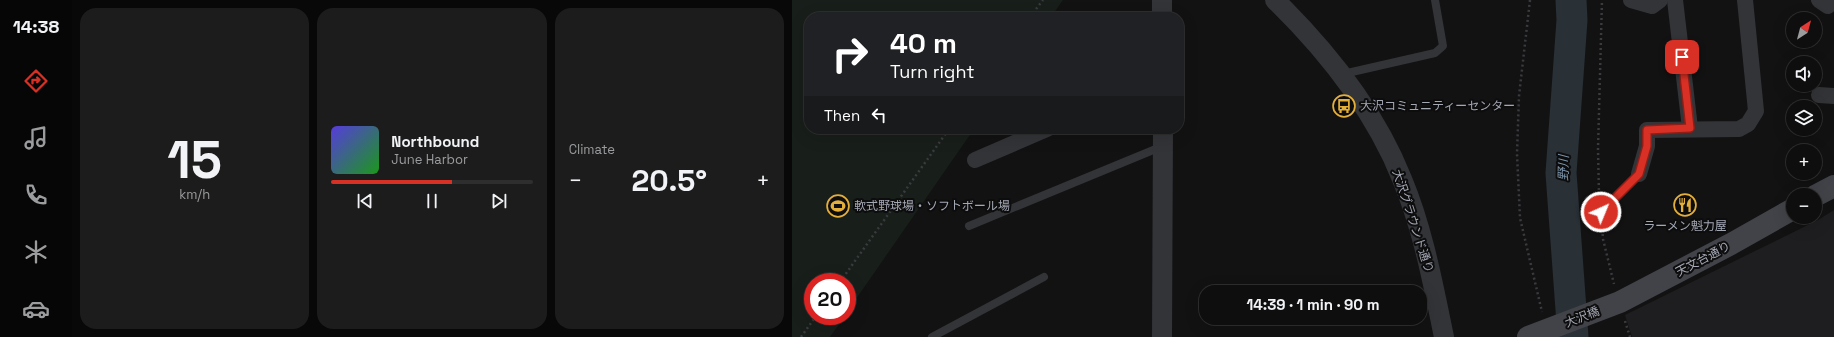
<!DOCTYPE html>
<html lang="en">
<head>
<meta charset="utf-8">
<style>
  :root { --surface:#0e0e0e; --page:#1c1c1c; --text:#f1f3f6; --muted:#9b9c9e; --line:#2e2e2e; --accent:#d93025 }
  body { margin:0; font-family:"Space Grotesk","Noto Sans JP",sans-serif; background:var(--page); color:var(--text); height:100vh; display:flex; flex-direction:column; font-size:15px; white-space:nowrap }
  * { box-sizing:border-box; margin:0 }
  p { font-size:13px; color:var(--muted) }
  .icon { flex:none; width:22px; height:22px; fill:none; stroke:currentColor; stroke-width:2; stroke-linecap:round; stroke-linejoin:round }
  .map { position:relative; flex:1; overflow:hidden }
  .side { display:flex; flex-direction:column; gap:8px; padding:8px; background:#080808; width:720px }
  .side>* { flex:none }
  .top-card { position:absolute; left:12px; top:12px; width:380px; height:122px; border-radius:16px; box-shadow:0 4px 16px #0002,0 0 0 1px var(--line); background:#202124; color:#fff; overflow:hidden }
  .needle { width:26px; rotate:36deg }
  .buttons { position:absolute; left:994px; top:12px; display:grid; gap:8px }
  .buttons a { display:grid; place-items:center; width:36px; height:36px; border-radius:50%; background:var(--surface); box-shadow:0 4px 16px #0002,0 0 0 1px var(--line); font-size:20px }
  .speed { position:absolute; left:12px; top:273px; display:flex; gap:8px; font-size:20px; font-weight:700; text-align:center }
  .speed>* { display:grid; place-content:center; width:52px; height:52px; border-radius:50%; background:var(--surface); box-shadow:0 4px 16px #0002,0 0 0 1px var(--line); line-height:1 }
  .speed .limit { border:6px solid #d22; background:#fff; color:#111 }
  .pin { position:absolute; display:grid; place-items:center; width:34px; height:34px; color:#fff; margin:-17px; border-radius:8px; box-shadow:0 2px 6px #0006 }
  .me { position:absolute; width:44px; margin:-22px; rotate:44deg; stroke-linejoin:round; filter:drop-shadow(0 0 3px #0008) }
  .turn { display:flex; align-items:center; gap:14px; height:84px; padding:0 20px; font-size:18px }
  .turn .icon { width:52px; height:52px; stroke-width:2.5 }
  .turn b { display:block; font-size:28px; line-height:34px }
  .then { display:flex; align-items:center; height:38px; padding:0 20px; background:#0003; gap:8px; font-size:15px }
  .big { font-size:30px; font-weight:700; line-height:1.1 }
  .side .widget { flex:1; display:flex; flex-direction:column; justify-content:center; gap:6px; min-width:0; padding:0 14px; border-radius:16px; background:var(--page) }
  .side .dial { align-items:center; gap:0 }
  .dial b { font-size:52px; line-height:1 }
  .song { display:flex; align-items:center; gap:12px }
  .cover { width:48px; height:48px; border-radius:6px; background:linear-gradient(135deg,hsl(250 70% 55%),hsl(120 70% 35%)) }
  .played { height:4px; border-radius:2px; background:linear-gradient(90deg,var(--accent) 60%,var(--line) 60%) }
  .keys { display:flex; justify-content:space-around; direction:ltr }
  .heat { display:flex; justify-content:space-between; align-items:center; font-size:22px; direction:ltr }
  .side .tiles { flex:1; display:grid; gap:8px; grid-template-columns:repeat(3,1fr) }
  .trip { position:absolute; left:407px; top:285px; width:228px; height:40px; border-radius:16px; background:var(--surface); box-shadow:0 4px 16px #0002,0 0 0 1px var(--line); font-weight:700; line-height:40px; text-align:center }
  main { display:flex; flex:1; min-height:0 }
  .menu { display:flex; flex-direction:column; width:72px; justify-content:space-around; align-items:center; background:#060606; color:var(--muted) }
  .menu .icon { width:28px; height:28px }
  .menu .current { color:var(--accent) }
  .menu b { font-size:18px; color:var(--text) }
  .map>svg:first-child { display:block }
</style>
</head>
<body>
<main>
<nav class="menu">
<b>14:38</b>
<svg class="icon current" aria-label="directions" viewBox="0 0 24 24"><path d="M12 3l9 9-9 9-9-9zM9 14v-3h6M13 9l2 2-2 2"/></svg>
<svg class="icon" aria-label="music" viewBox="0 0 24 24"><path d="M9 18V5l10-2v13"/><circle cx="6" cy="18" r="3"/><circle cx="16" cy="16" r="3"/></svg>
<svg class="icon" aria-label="phone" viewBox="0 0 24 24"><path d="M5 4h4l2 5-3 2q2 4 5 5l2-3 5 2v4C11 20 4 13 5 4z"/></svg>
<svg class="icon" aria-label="climate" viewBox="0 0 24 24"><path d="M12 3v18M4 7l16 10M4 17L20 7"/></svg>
<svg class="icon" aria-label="car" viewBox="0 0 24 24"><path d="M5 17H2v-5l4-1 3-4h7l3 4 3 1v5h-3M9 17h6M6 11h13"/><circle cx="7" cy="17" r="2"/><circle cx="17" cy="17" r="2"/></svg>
</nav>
<section class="side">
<div class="tiles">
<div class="widget dial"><b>15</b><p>km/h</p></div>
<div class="widget">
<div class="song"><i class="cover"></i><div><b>Northbound</b><p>June Harbor</p></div></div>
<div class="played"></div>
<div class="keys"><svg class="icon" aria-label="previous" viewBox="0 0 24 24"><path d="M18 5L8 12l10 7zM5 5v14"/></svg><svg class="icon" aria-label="pause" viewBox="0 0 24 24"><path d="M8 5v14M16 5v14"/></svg><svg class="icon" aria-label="next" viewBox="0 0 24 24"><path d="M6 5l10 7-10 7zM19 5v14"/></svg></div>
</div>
<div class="widget"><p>Climate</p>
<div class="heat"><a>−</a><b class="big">20.5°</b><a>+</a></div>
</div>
</div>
</section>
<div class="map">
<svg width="1042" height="337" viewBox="0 0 1042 337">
  <rect width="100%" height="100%" fill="#121213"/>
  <polygon fill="#1e1e20" points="1042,210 1042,337 840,337 833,315 1026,220"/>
  <polygon fill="#181e19" points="0,0 271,0 259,17 17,17 17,129 182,129 55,312 55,282 21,282 21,316 53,316 38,337 0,337"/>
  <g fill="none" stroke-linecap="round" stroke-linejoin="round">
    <polyline stroke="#293036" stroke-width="31" points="779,0 780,20 769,173 781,337"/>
    <g stroke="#393b3f" stroke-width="2.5" stroke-dasharray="2 3" stroke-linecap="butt">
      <polyline points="738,0 727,96 725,154 728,218 750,312"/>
      <polyline points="238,17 251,0"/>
      <polyline points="807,195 806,149 810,0"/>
      <polyline points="810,224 811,239 822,284"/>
      <polyline points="48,282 157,129"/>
      <polyline points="833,321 838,337"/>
      <polyline points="9,337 24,316"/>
    </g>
    <g stroke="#333438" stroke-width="8">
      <polyline points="551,74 643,53 651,46 643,0"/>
      <polyline points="809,212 847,174"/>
      <polyline points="177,226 371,146"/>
      <polyline points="140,337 252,277"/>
    </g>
    <g stroke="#333438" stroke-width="16">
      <polyline points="839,0 860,6 868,0"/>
      <polyline points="883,0 898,128"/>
      <polyline points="1027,0 1036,6 1041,0"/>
      <polyline points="1027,95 1042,96"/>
      <polyline points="183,160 255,129"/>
      <polyline points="847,174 855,146 855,130 947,129 956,124 964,111 953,0"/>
    </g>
    <g stroke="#333438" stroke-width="20">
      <path d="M 483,0 C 535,51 583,111 610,179 C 631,229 641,284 652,337"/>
      <polyline points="370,17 370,0"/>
      <polyline points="370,337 371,129"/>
    </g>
    <g stroke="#414348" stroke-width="22">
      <polyline points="1023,196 1042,186"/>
      <polyline points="736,337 828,302 939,244 1001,209"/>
    </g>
  </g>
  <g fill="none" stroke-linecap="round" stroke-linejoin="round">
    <g stroke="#8d1f18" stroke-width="10">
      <polyline id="route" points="809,212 847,174 855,146 855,130 898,128 890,57"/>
    </g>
    <use href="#route" stroke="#d93025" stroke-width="7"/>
  </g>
  <defs>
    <g id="bus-ring" transform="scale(1.15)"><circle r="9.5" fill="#0d0d0e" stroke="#e3af3a" stroke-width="1.5"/><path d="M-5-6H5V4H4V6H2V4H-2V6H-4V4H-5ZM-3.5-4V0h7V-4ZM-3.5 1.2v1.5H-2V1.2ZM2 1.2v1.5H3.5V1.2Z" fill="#e3af3a"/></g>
    <g id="restaurant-ring" transform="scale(1.15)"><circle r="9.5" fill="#0d0d0e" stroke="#e3af3a" stroke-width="1.5"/><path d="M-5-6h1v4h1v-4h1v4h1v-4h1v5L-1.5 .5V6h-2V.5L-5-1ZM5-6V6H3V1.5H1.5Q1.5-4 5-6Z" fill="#e3af3a"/></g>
    <g id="stadium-ring" transform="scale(1.15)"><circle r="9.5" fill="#0d0d0e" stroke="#e3af3a" stroke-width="1.5"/><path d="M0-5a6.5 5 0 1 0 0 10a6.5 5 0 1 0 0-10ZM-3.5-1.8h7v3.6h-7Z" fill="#e3af3a"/></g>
  </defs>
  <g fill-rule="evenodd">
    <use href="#bus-ring" x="552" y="106"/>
    <use href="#restaurant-ring" x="893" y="205"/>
    <use href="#stadium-ring" x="46" y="206"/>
  </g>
  <g text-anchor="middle" stroke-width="4" stroke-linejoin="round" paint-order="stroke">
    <g font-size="12" fill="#a4a8b3" stroke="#0d0d0e" text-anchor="start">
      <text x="568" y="110">大沢コミュニティーセンター</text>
      <text x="62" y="210">軟式野球場・ソフトボール場</text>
      <text x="893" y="230" text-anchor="middle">ラーメン魁力屋</text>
    </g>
    <g font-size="12" fill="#a4a8b3" stroke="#0d0d0e">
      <text transform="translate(621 221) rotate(72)" y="4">大沢グラウンド通り</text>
      <text transform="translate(911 259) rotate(-28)" y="4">天文台通り</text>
      <text transform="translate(790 317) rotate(-21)" y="4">大沢橋</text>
    </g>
    <g font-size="13" font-style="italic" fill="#7d95ac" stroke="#0d0d0e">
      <text transform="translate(771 168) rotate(-89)" y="5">野川</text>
    </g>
  </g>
</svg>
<div class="buttons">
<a><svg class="needle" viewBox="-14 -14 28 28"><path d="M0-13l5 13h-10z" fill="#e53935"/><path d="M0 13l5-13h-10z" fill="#9b9c9e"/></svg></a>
<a><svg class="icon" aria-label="sound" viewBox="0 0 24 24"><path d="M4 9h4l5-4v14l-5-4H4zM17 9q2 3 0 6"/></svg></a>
<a><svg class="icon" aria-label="layers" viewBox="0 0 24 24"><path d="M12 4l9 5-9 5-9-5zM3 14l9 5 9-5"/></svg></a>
<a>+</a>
<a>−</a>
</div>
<div class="speed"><div class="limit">20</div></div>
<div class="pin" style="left:890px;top:57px;background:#d93025"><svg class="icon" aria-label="arrive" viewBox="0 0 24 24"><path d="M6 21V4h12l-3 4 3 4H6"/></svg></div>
<svg class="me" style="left:809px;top:212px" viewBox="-20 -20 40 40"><circle r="17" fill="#d93025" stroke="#fff" stroke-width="3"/><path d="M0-11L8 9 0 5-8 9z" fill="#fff"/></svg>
<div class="trip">14:39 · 1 min · 90 m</div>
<div class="top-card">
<div class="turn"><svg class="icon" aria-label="right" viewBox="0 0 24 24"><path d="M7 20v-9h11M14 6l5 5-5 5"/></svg><div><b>40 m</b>Turn right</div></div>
<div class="then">Then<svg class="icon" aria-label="left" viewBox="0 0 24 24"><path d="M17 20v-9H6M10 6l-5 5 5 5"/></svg></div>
</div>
</div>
</main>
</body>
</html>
